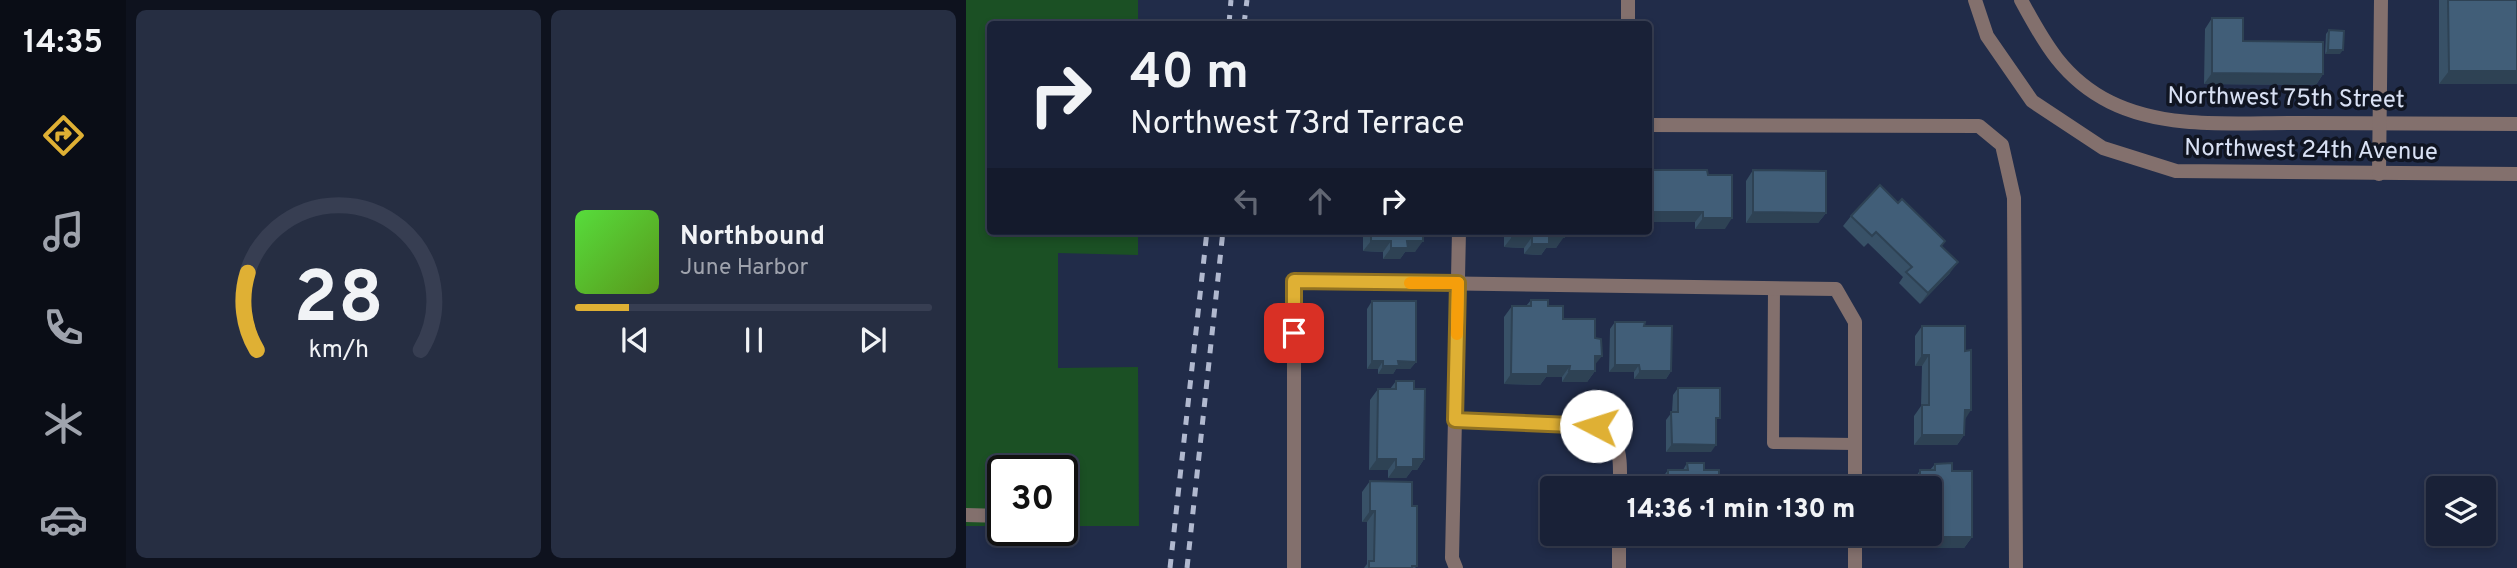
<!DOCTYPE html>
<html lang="en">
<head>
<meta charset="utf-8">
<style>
  :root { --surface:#192137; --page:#262e42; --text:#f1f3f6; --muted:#9fa3ad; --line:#373e52; --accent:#dfb034 }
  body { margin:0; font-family:Overpass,sans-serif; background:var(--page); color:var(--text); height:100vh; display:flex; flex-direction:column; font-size:26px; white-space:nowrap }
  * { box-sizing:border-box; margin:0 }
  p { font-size:23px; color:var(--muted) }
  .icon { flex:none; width:38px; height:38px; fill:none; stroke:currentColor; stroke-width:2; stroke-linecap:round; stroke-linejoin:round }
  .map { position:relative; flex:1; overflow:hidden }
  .details { display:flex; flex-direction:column; gap:10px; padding:10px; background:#0e121e; width:840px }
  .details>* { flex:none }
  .banner { position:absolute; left:21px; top:21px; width:665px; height:214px; border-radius:7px; box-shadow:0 4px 10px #0003,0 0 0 2px var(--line); background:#192137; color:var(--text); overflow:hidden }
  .controls { position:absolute; left:1460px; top:476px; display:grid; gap:14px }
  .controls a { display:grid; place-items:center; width:70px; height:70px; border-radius:7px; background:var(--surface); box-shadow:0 4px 10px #0003,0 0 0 2px var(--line); font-size:35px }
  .speed { position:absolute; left:21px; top:455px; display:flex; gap:14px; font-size:35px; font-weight:700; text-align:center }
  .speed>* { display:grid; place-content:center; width:91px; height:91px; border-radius:50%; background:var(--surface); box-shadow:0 4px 10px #0003,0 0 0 2px var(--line); line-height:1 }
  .speed .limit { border:4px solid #111; border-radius:10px; background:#fff; color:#111 }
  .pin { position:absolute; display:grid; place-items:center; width:60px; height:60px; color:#fff; margin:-30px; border-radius:14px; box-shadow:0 4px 10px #0006 }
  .me { position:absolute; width:77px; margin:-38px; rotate:275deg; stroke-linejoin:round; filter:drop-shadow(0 0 5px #0008) }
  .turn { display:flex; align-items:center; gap:24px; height:147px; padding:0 28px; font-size:32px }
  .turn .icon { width:91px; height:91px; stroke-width:2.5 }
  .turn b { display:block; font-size:49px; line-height:60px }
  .lanes { display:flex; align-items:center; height:66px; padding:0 28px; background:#0003; justify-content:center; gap:35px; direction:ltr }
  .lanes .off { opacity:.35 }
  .details .card { flex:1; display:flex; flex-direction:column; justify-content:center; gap:10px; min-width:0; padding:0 24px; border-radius:10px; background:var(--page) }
  .details .dial { align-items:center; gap:0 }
  .dial svg { height:182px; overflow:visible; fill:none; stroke:var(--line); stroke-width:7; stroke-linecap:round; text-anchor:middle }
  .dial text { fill:var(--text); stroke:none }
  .song { display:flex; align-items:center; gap:21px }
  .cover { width:84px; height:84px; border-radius:10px; background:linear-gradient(135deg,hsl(110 70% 55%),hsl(90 70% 35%)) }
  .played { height:7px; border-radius:4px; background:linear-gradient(90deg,var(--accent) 15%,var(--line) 15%) }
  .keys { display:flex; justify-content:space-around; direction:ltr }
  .details .tiles { flex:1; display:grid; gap:10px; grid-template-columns:repeat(2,1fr) }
  .trip { position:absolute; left:574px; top:476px; width:402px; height:70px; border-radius:7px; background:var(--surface); box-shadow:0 4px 10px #0003,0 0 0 2px var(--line); font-weight:800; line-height:70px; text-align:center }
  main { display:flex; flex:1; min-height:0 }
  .tabs { display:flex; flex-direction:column; width:126px; justify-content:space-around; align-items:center; background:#0a0d16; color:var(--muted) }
  .tabs .icon { width:49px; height:49px }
  .tabs .active { color:var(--accent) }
  .tabs b { font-size:32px; color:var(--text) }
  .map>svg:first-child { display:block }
</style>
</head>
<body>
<main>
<nav class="tabs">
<b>14:35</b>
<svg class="icon active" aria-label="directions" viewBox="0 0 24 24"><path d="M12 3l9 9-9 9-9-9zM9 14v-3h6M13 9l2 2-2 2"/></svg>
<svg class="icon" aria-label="music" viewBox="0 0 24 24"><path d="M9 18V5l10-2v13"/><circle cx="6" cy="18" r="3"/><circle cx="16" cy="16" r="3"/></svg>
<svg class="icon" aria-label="phone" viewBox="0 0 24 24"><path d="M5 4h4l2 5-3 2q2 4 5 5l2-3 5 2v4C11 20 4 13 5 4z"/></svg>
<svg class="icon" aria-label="climate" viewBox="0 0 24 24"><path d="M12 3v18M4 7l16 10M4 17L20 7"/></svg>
<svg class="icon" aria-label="car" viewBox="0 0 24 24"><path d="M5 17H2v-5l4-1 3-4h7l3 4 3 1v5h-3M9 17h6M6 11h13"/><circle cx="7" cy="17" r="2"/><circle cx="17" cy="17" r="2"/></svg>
</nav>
<section class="details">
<div class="tiles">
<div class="card dial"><svg viewBox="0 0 100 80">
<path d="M14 69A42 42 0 1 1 86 69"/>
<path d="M14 69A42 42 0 0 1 10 35" stroke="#dfb034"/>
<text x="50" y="56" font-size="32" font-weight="700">28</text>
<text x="50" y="72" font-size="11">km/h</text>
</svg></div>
<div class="card">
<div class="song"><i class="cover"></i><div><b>Northbound</b><p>June Harbor</p></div></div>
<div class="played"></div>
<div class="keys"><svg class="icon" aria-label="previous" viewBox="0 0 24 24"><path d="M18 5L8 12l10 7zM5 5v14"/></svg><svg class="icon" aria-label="pause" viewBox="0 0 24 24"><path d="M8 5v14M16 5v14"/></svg><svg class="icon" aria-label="next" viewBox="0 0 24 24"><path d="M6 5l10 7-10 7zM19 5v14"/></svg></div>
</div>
</div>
</section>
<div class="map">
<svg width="1551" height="568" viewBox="0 0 1551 568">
  <rect width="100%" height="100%" fill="#212c49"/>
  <polygon fill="#1b5024" points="0,0 172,0 172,24 24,24 24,231 172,231 172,255 92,253 92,368 172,367 173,526 96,526 96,471 37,471 37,526 0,526"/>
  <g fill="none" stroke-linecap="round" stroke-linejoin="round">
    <polyline stroke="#83706d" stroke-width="12" points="808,288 807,443 889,444"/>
    <g stroke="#83706d" stroke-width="14">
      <polyline points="662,0 662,24"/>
      <polyline points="1009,0 1021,36 1066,101 1137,148 1210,171 1551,174"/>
      <path d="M 1055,0 C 1078,43 1098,79 1144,102 C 1202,131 1275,122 1338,123 C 1409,123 1480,123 1551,124"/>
      <polyline points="682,125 1013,126 1036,145 1048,198 1050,568"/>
      <polyline points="1413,174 1415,0"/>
      <path d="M 489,420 L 618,424 C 657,432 654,455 654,488"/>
      <polyline points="0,515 37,516"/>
      <polyline points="328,568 328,281 870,289 889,322 889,488"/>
      <polyline points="490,568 486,558 493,231"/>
      <polyline points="653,568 653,534"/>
      <polyline points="889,568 889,534"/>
    </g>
    <g stroke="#b1b9cf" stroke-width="5" stroke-dasharray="9 9" stroke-linecap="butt">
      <polyline points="263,24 265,0"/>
      <polyline points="278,24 281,0"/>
      <polyline points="204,568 241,231"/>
      <polyline points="221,568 257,231"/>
    </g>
  </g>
  <g fill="#385167">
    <rect x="1473" y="0" width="78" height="84"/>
    <polygon points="1246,18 1277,41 1357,74 1350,85 1238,84 1239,29"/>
    <polygon points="1363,30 1374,54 1359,54 1360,34"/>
    <polygon points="682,170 742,175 759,229 729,229 729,222 684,222"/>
    <polygon points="787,170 860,213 852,223 780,223 780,181"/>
    <polygon points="932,203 979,241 975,246 984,273 954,304 933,283 937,277 902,243 898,247 877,226 885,216"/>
    <polygon points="397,231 457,231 449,252 439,252 434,259 417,259 417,252 397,251"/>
    <polygon points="538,231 625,231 622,236 598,235 590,248 580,248 575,255 558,254 558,248 538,247"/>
    <polygon points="565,300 582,306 597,319 629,365 629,371 621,382 596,382 596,377 580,377 574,385 538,384 538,317 546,306 560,306"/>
    <polygon points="406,301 450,362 444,369 430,369 427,374 412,374 412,369 401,369 401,309"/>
    <polygon points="649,322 678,326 705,371 700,379 668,379 668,372 643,372 644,329"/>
    <polygon points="956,326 999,420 998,435 991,445 948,445 948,416 955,406 956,366 949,366 949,336"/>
    <polygon points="430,381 448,389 458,459 451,470 446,470 440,478 422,478 422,470 403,470 404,400 412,389 424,389"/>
    <polygon points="712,388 750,424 745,452 700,452 700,420 706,412 707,395"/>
    <polygon points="721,463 738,470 753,483 785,488 694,488 694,481 702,470 717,470"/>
    <polygon points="969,464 986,471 1006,537 998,548 961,548 961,541 944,541 940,547 915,546 915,534 964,534 964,488 918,488 922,482 947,482 954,470 964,470"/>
    <polygon points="404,481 446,506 451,566 449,568 398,568 401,564 401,522 396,522 396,492"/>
    <polygon points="694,534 785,534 777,546 752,546 752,541 736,540 731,548 694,548"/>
    <polygon points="798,534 861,534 855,542 823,542 823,536 798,536"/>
  </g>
  <g fill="#2e4254">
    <polygon points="1362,50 1377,50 1374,54 1359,54"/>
    <polygon points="1483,71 1551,71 1551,84 1473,84"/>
    <polygon points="1246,73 1357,74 1350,85 1238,84"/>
    <polygon points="687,212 737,212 729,222 684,222 682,225 682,218"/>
    <polygon points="787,212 860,213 852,223 780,223"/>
    <polygon points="737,218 766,218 759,229 729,229"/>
    <polygon points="593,231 625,231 622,236 590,235"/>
    <polygon points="546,237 566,237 558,248 538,247"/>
    <polygon points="583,237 598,237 590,248 580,248 575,255 558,254 566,244"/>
    <polygon points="405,241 425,241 417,252 397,251"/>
    <polygon points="441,241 457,241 449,252 439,252 434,259 417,259 425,248"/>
    <polygon points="992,262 984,273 954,304 962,293"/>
    <polygon points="956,355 963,355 956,366 949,366"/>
    <polygon points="629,356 636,356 628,366"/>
    <polygon points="406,361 417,361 412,369 401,369"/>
    <polygon points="432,361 450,362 444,369 430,369 427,374 412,374 417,366"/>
    <polygon points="649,365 673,365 668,372 643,372"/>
    <polygon points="582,366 604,366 596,377 580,377 574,385 538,384 545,374"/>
    <polygon points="603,371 629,371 621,382 596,382"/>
    <polygon points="674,371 705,371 700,379 668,379"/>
    <polygon points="999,410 1005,410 998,421"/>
    <polygon points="956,435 998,435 991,445 948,445"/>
    <polygon points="706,444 750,445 745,452 700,452"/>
    <polygon points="411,459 430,459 422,470 403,470"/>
    <polygon points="447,459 458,459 451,470 446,470 440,478 422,478 430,467"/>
    <polygon points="404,511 409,511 401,522 396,522"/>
    <polygon points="964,530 969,530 961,541 944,541 940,547 915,546 922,536 944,534 964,534"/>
    <polygon points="735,534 757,534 752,541 736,540 731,548 694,548 701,537"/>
    <polygon points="800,534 824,534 823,536 798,536"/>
    <polygon points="828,534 861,535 855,542 823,542"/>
    <polygon points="760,535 785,535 777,546 752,546"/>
    <polygon points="969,537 1006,537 998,548 961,548"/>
  </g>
  <g fill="#415e78" stroke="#2e4254" stroke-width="2">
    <polygon points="1482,0 1551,0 1551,71 1483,71"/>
    <polygon points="1246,18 1277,18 1277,41 1357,42 1357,74 1246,73"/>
    <polygon points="1363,30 1378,31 1377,50 1362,50"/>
    <polygon points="682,170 741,170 742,175 766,175 766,218 737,218 737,212 687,212 688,218 682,218"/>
    <polygon points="787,170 860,171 860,213 787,212"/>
    <polygon points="914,185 932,203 936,199 979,241 975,246 992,262 962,293 940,272 946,267 910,232 906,236 885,216"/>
    <polygon points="405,231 457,231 457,241 441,241 442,248 425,248 425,241 405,241"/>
    <polygon points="546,231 598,231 598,237 583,237 583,244 566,244 566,237 546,237"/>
    <polygon points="565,300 582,300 582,306 597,306 597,319 629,319 629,338 635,339 636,356 629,356 629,371 603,371 604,366 582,366 582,374 545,374 546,306 565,306"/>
    <polygon points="406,301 450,301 450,362 432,361 433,366 417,366 417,361 406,361"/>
    <polygon points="649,322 679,322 678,326 706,326 705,371 674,371 673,365 649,365"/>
    <polygon points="956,326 999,326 999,351 1005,350 1005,410 999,410 998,435 956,435 956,405 963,405 963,355 956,355"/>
    <polygon points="430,381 448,381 448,389 459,389 458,459 447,459 447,467 430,467 430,459 411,459 412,389 430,389"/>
    <polygon points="712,388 754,388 754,418 750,418 750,445 706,444 705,412 712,412"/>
    <polygon points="721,463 738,463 738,470 753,470 753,483 785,483 785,488 702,488 702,470 722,470"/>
    <polygon points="986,463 986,471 1006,471 1006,537 969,537 969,530 964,530 964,488 922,488 922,482 954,482 954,470 969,470 969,464"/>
    <polygon points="404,481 446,482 446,506 451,506 451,566 446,566 446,568 403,568 403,561 408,561 409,511 404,511"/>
    <rect x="804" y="486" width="30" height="2"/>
    <rect x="701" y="534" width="37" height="3"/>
    <rect x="760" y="534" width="25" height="1"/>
    <polygon points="828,534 861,534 861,535"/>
    <rect x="922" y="534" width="25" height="2"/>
  </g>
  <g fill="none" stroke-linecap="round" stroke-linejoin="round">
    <g stroke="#917222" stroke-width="18">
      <polyline id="route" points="328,333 328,281 492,283 489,420 630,426"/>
    </g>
    <use href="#route" stroke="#dfb034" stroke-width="12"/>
    <polyline stroke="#f59e0b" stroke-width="12" points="444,283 492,283 491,334"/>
  </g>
  <g text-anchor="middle" stroke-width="7" stroke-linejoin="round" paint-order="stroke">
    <g font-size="24" fill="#d9e1f4" stroke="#101522">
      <text transform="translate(1320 97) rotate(1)" y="8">Northwest 75th Street</text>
      <text transform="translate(1345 149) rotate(1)" y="8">Northwest 24th Avenue</text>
    </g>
  </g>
</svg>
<div class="controls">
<a><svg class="icon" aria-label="layers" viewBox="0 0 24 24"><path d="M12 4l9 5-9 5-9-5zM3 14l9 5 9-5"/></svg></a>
</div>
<div class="speed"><div class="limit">30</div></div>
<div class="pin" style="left:328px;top:333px;background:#d93025"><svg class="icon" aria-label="arrive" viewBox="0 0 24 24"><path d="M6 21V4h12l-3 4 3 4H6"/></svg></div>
<svg class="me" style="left:630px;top:426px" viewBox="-20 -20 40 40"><circle r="19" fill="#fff"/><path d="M0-13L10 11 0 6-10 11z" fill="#dfb034"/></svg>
<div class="trip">14:36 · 1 min · 130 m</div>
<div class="banner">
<div class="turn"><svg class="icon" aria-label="right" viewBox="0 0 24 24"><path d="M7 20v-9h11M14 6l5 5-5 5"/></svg><div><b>40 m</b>Northwest 73rd Terrace</div></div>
<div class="lanes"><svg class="icon off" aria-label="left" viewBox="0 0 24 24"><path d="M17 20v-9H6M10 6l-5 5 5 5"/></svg><svg class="icon off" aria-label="ahead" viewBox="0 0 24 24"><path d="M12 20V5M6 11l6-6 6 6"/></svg><svg class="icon" aria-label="right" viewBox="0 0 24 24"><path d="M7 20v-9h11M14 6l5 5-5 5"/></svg></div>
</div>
</div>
</main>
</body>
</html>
